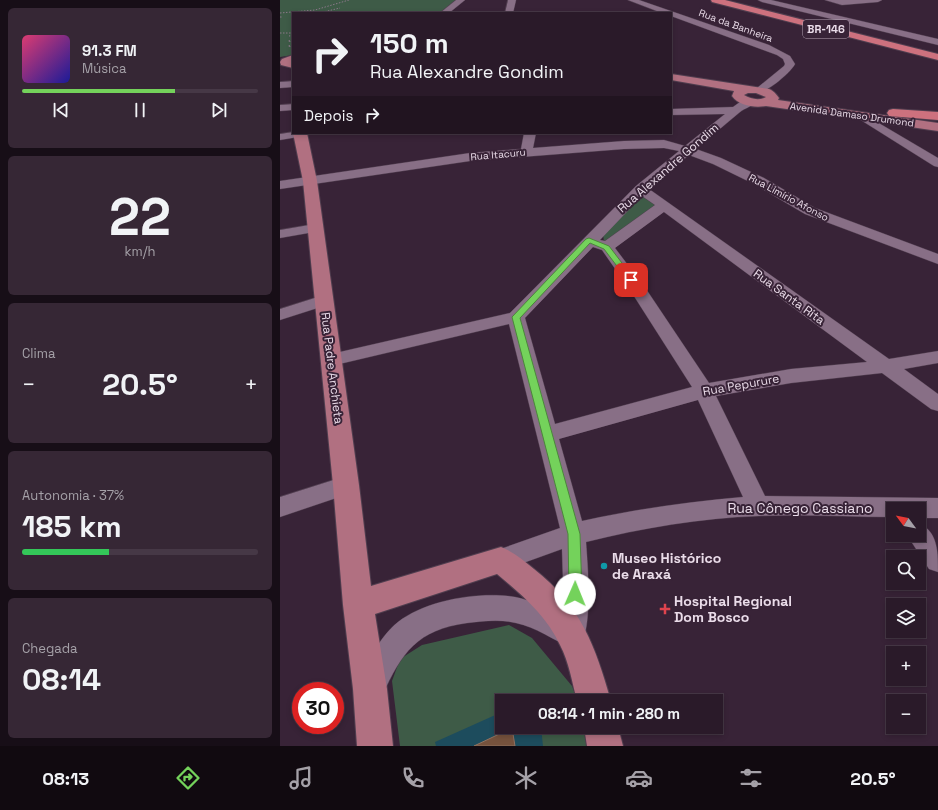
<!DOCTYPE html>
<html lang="pt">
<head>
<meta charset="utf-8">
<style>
  :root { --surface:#2a1a29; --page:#362735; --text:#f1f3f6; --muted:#a5a1a8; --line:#463846; --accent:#74d25b }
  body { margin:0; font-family:"Space Grotesk",sans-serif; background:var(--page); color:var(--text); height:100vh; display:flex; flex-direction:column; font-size:15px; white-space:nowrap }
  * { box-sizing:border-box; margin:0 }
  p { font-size:13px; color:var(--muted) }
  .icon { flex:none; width:22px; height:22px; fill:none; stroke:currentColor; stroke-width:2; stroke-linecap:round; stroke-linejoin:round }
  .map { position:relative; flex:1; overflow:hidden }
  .details { display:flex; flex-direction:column; gap:8px; padding:8px; background:#170e17; width:280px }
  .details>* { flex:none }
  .banner { position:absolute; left:12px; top:12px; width:380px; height:122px; border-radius:0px; box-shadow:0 2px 6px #0003,0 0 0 1px var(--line); background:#2a1a29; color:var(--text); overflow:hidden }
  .needle { width:26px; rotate:302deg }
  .buttons { position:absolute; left:606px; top:502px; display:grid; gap:8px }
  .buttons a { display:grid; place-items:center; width:40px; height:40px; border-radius:0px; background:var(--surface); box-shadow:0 2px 6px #0003,0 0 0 1px var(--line); font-size:20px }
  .speed { position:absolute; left:12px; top:682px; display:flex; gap:8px; font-size:20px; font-weight:700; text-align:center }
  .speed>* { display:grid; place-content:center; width:52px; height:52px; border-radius:50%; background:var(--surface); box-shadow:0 2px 6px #0003,0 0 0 1px var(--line); line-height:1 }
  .speed .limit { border:6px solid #d22; background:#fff; color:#111 }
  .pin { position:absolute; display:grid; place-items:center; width:34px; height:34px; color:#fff; margin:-17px; border-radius:8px; box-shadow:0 2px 6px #0006 }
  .me { position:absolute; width:44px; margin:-22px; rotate:1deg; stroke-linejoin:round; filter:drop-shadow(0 0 3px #0008) }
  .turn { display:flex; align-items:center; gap:14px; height:84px; padding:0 12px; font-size:18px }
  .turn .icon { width:52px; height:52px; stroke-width:2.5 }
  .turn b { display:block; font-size:28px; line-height:34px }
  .then { display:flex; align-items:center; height:38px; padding:0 12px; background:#0003; gap:8px; font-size:15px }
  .big { font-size:30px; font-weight:700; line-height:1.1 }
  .details .tile { flex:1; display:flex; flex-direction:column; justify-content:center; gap:6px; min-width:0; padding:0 14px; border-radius:6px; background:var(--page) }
  .details .dial { align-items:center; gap:0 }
  .dial b { font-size:52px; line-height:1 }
  .song { display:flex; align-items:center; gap:12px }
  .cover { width:48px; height:48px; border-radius:6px; background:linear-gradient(135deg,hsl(340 70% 55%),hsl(240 70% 35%)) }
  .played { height:4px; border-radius:2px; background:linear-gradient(90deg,var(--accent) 65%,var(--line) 65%) }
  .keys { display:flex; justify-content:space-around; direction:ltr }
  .heat { display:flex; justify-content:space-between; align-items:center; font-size:22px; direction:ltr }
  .charge { height:6px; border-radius:3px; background:linear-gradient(90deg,#34c759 37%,var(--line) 0) }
  .trip { position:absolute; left:215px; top:694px; width:228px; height:40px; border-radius:0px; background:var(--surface); box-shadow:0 2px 6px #0003,0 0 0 1px var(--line); font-weight:700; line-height:40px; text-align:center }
  .dock { display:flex; height:64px; justify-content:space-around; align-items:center; background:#110a10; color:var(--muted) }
  .dock .icon { width:28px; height:28px }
  .dock .selected { color:var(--accent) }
  .dock b { font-size:18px; color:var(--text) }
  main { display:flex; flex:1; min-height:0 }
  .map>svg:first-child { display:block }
</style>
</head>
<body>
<main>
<section class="details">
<div class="tile">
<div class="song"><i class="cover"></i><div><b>91.3 FM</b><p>Música</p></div></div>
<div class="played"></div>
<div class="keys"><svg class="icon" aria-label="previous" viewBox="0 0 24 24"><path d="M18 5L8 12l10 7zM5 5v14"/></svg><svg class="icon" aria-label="pause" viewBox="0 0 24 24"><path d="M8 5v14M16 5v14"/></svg><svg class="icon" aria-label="next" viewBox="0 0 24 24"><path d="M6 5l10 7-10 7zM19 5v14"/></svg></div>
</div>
<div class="tile dial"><b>22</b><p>km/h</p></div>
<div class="tile"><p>Clima</p>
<div class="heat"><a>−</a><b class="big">20.5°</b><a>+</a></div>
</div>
<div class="tile"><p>Autonomia · 37%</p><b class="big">185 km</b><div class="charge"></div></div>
<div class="tile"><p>Chegada</p><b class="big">08:14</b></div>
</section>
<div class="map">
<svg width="658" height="746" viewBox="0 0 658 746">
  <rect width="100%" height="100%" fill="#382337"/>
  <g fill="#3e5b47">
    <polygon points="0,0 176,0 161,13 13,13 13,55 0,57"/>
    <polygon points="362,196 377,206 324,242 323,234"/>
    <polygon points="229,625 252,638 292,686 298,701 222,701 222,727 311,727 314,746 120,746 112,681 120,659 142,645"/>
  </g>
  <polygon fill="#1d4c5d" points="222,712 222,727 261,727 263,746 156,746 155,742"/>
  <polygon fill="#76523d" stroke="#907261" points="232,728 235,746 194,746"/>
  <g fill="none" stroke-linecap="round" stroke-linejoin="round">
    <g stroke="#503e4f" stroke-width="1">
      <g id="minor">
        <polygon points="176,0 185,0 169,13 160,13"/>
        <polygon points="228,0 236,0 233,13 225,13"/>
        <path d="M 348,0 L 359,0 L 489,45 L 510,56 L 515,64 C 511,72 486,94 477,92 L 476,90 L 477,88 L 504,66 L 505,64 L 503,59 L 497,55 L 391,16 L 391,13 L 382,13 Z"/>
        <polygon points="478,0 491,0 658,39 658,45 482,2"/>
        <polygon points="545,0 602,0 598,2 562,5"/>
        <polygon points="13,81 13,87 0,88 0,82"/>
        <path d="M 471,99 L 476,102 C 473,106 465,108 460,112 C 445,124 431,137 416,149 L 441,158 L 484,178 L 535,208 L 658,254 L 658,264 L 525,214 L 474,184 L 433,164 L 409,155 L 369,189 L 609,359 L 658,351 L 658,363 L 624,369 L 658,394 L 658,411 L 651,409 L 602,373 L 511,383 L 436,396 L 485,496 L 658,498 L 658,518 L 639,518 L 639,509 L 613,509 L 613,517 C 568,517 523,514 479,516 C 421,518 362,528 306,542 C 308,570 312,618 302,644 L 292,648 C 273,640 256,627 236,623 C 220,619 203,621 187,623 C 137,630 122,652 102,696 L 92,700 L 82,696 L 78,686 C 87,664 98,638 118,622 C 146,600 200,591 235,597 C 250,600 266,607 280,614 L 283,581 L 282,549 L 221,571 L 212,568 L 209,560 L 212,552 L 280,528 L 229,324 L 51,366 L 44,364 L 42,360 L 44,356 L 51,354 L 230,313 L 356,186 L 399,151 L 384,148 L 344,149 L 190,161 L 0,189 L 0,181 L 190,153 L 241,149 L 244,133 L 256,133 L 253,148 L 344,141 L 384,140 L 405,146 L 445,114 L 391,115 L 391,109 L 453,107 L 460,102 ZM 362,196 L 375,205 L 325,241 L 320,240 ZM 384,212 L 587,362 L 511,369 L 429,383 L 366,289 L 335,248 ZM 313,247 L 322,250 L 352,293 L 412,387 L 275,424 L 245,318 ZM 418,400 L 463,497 C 408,502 356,509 302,521 L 279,439 Z"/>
        <polygon points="13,104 13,110 0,111 0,105"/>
        <polygon points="580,112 658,158 658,167 654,166 576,117 575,115"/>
        <polygon points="13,132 13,133 26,134 24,136 0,140 0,134"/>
        <polygon points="35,224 40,225 42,228 40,231 0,238 0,230"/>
        <polygon points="44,295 50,296 52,300 50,304 0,320 0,309"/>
        <polygon points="66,476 74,478 77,485 74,492 0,517 0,497"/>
        <path d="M 639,523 C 658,532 658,552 658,572 L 649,569 L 627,535 L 639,535 Z"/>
      </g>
    </g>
    <g stroke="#503e4f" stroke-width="2">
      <g id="major">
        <polygon points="13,55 13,68 1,65 0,62 2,59"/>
        <path d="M 391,74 L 489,89 C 494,91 496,94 499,98 L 498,100 L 658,123 L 658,131 L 486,106 C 475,108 459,106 452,96 L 454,91 L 391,80 ZM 468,93 L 476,93 L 486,97 C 479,101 471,99 464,95 Z"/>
        <path d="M 13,133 L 27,133 L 37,181 L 79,485 L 91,586 L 221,547 C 234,552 243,560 254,569 C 301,606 315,645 331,701 L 297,701 C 292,682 289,662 280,645 C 266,615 242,595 217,574 L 95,614 L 107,689 L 113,746 L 77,746 L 73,689 L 63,605 L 53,485 L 23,181 Z"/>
        <polygon points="304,727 338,727 343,746 307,746"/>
      </g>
    </g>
    <g stroke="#503e4f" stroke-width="2">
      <g id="highway">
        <polygon points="431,0 445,0 658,54 658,60 432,2"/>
        <polygon points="613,109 658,112 658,120 609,116 607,113 609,110"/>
      </g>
    </g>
    <g stroke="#8a7889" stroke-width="1" stroke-dasharray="1.5 1.5" stroke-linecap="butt">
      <polyline points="0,13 35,10 69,0"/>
      <polyline points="39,13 60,8"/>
      <polyline points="0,17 3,17"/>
      <polyline points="0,33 13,33"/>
      <polyline points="13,35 9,36 13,36"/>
      <polyline points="13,40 8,41 13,42"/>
      <polyline points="13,45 8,46 13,47"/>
    </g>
    <use href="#minor" fill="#886f86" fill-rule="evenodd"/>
    <use href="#major" fill="#b17081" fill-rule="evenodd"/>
    <use href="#highway" fill="#cd717e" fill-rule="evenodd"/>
  </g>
  <polygon fill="#74d25b" stroke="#4b883b" points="309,238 329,246 355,280 354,282 349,282 324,249 310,243 240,318 300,534 302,594 300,598 295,600 291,598 289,594 288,534 232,317 306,239"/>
  <circle fill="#0f9aa8" stroke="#382337" stroke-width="1.5" cx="324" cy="566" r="4"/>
  <path fill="#e0444e" stroke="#382337" stroke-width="1.5" d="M383 603h4v4h4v4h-4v4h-4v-4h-4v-4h4z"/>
  <g text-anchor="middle" stroke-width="4" stroke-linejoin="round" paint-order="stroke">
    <g font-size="10" fill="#eadce9" stroke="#382337">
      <text transform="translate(456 25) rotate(20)" y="4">Rua da Banheira</text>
      <text transform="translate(572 114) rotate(8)" y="4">Avenida Damaso Drumond</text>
      <text transform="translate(218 154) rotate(-5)" y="4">Rua Itacuru</text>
      <text transform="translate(509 197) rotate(28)" y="4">Rua Limírio Afonso</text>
    </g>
    <rect fill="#382337" stroke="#b5a4b4" stroke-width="1" x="523" y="20" width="46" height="18" rx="3"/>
    <g font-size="11" font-weight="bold" fill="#eadce9">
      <text x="546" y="33">BR-146</text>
    </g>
    <g font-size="12" fill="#eadce9" stroke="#382337">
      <text transform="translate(388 168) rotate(-41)" y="4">Rua Alexandre Gondim</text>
      <text transform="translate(509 297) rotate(36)" y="4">Rua Santa Rita</text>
      <text transform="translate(52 368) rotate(83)" y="4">Rua Padre Anchieta</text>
      <text transform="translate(461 385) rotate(-10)" y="4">Rua Pepurure</text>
    </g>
    <g font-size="14" fill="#eadce9" stroke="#382337">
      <text x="520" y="513">Rua Cônego Cassiano</text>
    </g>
    <g font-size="14" font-weight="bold" fill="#eadce9" stroke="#382337" text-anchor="start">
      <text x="332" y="563">Museo Histórico<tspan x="332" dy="16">de Araxá</tspan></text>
      <text x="394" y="606">Hospital Regional<tspan x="394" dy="16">Dom Bosco</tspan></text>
    </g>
  </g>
</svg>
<div class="buttons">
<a><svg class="needle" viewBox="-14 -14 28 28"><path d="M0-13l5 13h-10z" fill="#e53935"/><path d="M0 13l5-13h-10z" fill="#a5a1a8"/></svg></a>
<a><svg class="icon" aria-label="search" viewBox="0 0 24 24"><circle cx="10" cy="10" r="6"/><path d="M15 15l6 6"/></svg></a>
<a><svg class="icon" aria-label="layers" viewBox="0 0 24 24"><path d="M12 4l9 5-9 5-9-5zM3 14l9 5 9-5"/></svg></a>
<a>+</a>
<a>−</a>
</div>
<div class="speed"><div class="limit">30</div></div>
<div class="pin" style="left:351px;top:280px;background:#d93025"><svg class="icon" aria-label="arrive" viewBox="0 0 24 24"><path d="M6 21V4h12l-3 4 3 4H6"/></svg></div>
<svg class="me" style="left:295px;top:594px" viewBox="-20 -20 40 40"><circle r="19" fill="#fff"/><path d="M0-13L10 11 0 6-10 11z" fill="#74d25b"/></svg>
<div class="trip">08:14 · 1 min · 280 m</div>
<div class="banner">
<div class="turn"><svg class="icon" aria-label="right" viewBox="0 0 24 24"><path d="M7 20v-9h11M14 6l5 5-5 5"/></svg><div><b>150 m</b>Rua Alexandre Gondim</div></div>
<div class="then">Depois<svg class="icon" aria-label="right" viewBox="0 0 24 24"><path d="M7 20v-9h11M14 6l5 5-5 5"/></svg></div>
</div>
</div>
</main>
<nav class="dock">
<b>08:13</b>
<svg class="icon selected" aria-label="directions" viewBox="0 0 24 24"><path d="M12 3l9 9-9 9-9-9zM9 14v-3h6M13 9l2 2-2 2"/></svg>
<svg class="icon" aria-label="music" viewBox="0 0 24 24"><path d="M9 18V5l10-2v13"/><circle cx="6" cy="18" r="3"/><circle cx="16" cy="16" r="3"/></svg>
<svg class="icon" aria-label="phone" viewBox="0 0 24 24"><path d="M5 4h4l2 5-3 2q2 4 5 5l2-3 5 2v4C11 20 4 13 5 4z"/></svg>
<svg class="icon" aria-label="climate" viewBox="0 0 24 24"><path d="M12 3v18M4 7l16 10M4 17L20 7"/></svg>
<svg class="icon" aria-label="car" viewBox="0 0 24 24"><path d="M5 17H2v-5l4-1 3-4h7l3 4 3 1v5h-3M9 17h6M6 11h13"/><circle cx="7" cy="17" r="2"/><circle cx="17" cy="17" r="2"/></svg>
<svg class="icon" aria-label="filters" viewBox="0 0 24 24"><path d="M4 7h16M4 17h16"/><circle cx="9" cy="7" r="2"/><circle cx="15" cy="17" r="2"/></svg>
<b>20.5°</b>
</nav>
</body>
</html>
